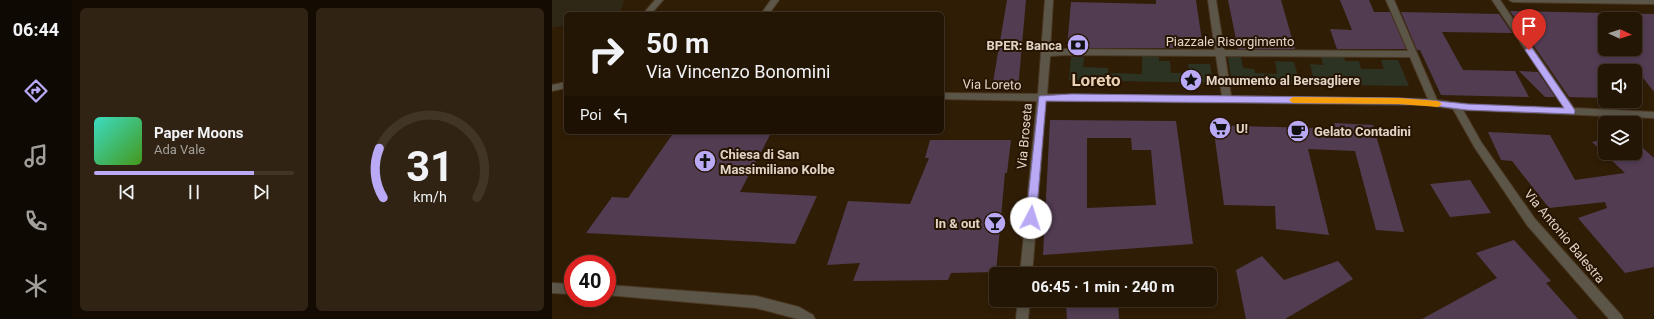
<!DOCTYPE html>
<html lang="it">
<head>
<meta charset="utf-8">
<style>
  :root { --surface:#241604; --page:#302313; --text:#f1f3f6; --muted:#a39f9a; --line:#413526; --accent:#baaaf6 }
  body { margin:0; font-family:Roboto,sans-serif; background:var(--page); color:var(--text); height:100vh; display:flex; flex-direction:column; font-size:15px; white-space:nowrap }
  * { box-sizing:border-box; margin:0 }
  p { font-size:13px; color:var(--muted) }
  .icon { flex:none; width:22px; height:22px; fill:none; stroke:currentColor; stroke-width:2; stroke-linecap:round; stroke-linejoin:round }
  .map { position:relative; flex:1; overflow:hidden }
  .side { display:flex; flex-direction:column; gap:8px; padding:8px; background:#140c02; width:480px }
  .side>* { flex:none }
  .hud { position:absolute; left:12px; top:12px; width:380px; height:122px; border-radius:6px; box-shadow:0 2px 6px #0003,0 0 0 1px var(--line); background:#241604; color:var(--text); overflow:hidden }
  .needle { width:26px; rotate:94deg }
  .fabs { position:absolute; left:1046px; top:12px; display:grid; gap:8px }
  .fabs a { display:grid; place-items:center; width:44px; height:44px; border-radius:6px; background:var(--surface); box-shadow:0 2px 6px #0003,0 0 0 1px var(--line); font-size:20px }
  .speed { position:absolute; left:12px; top:255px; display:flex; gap:8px; font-size:20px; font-weight:700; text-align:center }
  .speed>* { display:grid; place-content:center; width:52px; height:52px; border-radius:50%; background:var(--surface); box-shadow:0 2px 6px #0003,0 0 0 1px var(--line); line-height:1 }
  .speed .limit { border:6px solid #d22; background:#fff; color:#111 }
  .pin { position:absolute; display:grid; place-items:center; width:34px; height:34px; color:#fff; margin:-41px -17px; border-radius:50% 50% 50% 0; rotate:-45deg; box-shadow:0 0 4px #0007 }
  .pin .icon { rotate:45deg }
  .me { position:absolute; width:44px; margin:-22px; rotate:5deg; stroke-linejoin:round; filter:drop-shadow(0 0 3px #0008) }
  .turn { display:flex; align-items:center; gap:14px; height:84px; padding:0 16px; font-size:18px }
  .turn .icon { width:52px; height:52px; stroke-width:2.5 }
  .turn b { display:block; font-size:28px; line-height:34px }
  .then { display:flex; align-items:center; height:38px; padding:0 16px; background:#0003; gap:8px; font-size:15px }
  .side .widget { flex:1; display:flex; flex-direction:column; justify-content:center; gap:6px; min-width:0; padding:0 14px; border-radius:6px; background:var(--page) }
  .side .dial { align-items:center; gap:0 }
  .dial svg { height:104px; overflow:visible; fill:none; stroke:var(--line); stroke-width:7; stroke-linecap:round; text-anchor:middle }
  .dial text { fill:var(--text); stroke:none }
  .song { display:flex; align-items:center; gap:12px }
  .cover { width:48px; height:48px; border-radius:6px; background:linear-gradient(135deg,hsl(170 70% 55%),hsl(100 70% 35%)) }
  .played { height:4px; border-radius:2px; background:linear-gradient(90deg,var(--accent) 80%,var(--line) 80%) }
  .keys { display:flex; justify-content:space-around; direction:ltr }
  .side .tiles { flex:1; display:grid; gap:8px; grid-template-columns:repeat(2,1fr) }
  .trip { position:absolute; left:437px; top:267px; width:228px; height:40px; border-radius:6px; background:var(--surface); box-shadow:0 2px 6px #0003,0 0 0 1px var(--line); font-weight:700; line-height:40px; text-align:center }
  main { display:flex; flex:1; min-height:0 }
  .dock { display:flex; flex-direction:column; width:72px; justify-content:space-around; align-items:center; background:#0e0902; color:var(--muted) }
  .dock .icon { width:28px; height:28px }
  .dock .current { color:var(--accent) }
  .dock b { font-size:18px; color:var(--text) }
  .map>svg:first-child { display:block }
</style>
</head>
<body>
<main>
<nav class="dock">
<b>06:44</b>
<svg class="icon current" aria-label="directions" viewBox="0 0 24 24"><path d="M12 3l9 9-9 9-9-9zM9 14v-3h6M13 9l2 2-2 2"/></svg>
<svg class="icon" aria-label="music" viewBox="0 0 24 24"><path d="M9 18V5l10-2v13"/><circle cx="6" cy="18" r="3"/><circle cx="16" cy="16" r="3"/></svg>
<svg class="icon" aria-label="phone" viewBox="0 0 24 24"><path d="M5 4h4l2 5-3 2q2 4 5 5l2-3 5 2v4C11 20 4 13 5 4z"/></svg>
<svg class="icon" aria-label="climate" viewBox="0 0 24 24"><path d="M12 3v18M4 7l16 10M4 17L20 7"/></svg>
</nav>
<section class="side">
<div class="tiles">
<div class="widget">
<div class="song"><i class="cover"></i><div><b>Paper Moons</b><p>Ada Vale</p></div></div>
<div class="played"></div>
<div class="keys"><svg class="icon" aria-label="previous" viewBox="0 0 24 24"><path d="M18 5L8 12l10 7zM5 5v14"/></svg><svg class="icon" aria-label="pause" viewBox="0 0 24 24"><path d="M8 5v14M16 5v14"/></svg><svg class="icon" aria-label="next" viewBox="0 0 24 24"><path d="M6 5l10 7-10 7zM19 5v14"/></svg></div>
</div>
<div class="widget dial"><svg viewBox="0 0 100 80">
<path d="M14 69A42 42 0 1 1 86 69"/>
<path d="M14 69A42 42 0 0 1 11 31" stroke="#baaaf6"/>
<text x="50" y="56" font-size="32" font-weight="700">31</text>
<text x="50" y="72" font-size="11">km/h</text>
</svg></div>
</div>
</section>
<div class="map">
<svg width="1102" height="319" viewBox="0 0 1102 319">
  <rect width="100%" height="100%" fill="#301d06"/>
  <polygon fill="#2f2817" points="0,0 72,0 68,14 14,14 14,25 0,28"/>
  <g fill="#2d3323">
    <polygon points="590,56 607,57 607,61 618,61 619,73 637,73 636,64 658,64 661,83 517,80 519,57 532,57 531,67 556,68 556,73 590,74"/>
    <polygon points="769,56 792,56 793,61 807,61 809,69 832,69 829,60 846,60 857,86 680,83 676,57 689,57 691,68 702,69 703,73 725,74 723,61 742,62 746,76 761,76 758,64 771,65"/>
  </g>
  <g fill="#523c52" fill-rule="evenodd">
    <polygon points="455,0 474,0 466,89 440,88"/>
    <polygon points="604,0 644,0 651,48 515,48 519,2 604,4"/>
    <polygon points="676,0 729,0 743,49 686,49"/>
    <polygon points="788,0 817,0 822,12 838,12 854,49 785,49 778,29 800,30"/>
    <path d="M 958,11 L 1102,14 L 1102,92 L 1082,66 L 1053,65 L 1053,98 L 1017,97 ZM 1053,19 L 1083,19 L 1083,49 L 1053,49 Z"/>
    <polygon points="849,12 947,14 960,33 890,32 911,70 963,71 977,97 889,95 868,50 865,50"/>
    <polygon points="967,71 986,72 1003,97 993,97"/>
    <path d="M 498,120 L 624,121 L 641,244 L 491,255 ZM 535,138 L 579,138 L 580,150 L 599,150 L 604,205 L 535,208 Z"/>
    <polygon points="782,123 821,125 852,232 824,230 803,151 756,149 777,235 724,229 723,206 672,205 661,125 784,129"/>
    <polygon points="122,132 219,133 188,192 265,196 243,244 34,233 60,197 76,198"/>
    <polygon points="936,132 998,135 1023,180 1073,173 1040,142 1053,139 1053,153 1083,153 1083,141 1102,158 1102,267 1073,273 1026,218 1055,208 1053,202 997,208 960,161 949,160"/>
    <polygon points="378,140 459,140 455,173 453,173 444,272 399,273 396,280 301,281 308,263 275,265 296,201 358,204 377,158 373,158"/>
    <polygon points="918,180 939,213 898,217 878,184"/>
    <polygon points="962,240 999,281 994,283 1026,319 870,319 945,278 924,253"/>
    <polygon points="710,256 732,280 786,261 801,279 733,319 694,319 684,270"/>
    <polygon points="566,301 567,319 515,319 514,305"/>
  </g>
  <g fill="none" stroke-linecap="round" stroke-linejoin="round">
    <g stroke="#4c3a25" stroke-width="2">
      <g id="minor">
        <polygon points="103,0 111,0 99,14 91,14"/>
        <polygon points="219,0 227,0 217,14 209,14"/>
        <path d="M 493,0 L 501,0 L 498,51 L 514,49 L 663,50 L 656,0 L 664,0 L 672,50 L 856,51 L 834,0 L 842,0 L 885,100 L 915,104 L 1012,108 L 940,0 L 948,0 L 1022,108 L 1102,112 L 1102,118 L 911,110 L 929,142 L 983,219 L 1069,315 L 1071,319 L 1057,319 L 975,225 L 923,148 L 901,109 L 876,105 L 494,101 L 480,274 L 468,274 L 485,101 L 390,99 L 390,93 L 486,94 ZM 514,55 L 664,56 L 670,96 L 495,94 L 498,56 ZM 673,56 L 858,57 L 876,99 L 679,96 Z"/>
        <polygon points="957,0 1102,0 1102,4 961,2"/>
        <polygon points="14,82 14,88 0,91 0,85"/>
        <polygon points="0,283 21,284 21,294 0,293"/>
        <polygon points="55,285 204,296 247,307 261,315 263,319 246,319 204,308 55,295"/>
        <polygon points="466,300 478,300 476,319 464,319"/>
      </g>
    </g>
    <use href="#minor" fill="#5c5649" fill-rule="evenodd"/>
  </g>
  <polygon fill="#baaaf6" stroke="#796ea0" points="977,47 980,48 1022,109 1023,111 1022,114 915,110 876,105 847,104 494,101 484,218 483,221 476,221 474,218 487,96 520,94 847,98 876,100 915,104 1012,108 973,50"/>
  <polygon fill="#f59e0b" points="741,97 847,98 886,101 890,104 886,107 847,104 741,103 737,100"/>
  <defs>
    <g id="bank-disc" transform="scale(1.15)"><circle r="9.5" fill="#baaaf6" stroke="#261400"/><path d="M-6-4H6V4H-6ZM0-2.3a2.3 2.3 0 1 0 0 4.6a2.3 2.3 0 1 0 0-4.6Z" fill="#111"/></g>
    <g id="sight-disc" transform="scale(1.15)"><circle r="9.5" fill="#baaaf6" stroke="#261400"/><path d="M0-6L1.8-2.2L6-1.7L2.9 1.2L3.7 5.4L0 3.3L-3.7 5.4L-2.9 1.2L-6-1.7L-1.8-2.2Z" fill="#111"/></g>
    <g id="supermarket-disc" transform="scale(1.15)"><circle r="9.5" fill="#baaaf6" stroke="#261400"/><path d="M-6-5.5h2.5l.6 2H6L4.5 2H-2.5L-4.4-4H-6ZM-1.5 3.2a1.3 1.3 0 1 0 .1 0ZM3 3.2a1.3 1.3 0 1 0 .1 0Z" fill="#111"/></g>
    <g id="cafe-disc" transform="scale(1.15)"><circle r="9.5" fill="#baaaf6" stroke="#261400"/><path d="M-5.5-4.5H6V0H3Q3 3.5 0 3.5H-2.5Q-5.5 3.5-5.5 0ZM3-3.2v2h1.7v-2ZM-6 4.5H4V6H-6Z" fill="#111"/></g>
    <g id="church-disc" transform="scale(1.15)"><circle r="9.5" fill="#baaaf6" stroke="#261400"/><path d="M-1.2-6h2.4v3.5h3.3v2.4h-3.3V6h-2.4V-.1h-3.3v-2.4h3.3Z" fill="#111"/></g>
    <g id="bar-disc" transform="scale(1.15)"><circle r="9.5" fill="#baaaf6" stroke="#261400"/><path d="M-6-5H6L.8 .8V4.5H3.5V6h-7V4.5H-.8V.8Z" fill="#111"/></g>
  </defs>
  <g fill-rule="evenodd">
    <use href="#bank-disc" x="526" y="45"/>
    <use href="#sight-disc" x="639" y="80"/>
    <use href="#supermarket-disc" x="668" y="128"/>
    <use href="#cafe-disc" x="746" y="131"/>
    <use href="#church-disc" x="153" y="161"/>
    <use href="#bar-disc" x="443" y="223"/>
  </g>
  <g text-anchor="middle" stroke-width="4" stroke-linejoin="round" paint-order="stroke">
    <g font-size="13" fill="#e1d4c7" stroke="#261400">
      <text x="678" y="46">Piazzale Risorgimento</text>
      <text transform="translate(440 84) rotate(1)" y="5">Via Loreto</text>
      <text transform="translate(472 136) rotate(-85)" y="5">Via Broseta</text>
      <text transform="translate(1013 236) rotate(50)" y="5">Via Antonio Balestra</text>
    </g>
    <g font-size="13" font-weight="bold" fill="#e1d4c7" stroke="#261400" text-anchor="start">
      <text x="510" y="50" text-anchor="end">BPER: Banca</text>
      <text x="654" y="85">Monumento al Bersagliere</text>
      <text x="684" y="133">U!</text>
      <text x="762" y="136">Gelato Contadini</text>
      <text x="168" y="159">Chiesa di San<tspan x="168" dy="15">Massimiliano Kolbe</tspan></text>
      <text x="428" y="228" text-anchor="end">In &amp; out</text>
    </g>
    <g font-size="17" font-weight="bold" fill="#ead0b5" stroke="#261400">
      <text x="544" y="86">Loreto</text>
    </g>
  </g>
</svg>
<div class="fabs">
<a><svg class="needle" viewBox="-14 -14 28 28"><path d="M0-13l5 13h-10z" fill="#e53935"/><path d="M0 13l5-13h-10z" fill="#a39f9a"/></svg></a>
<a><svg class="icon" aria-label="sound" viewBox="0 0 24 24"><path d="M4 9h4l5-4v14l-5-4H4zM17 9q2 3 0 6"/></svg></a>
<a><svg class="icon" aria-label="layers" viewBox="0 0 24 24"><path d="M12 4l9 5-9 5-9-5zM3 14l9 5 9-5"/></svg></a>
</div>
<div class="speed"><div class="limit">40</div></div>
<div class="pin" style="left:977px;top:50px;background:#d93025"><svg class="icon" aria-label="arrive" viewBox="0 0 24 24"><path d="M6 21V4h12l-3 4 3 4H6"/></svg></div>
<svg class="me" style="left:479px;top:218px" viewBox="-20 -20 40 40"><circle r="19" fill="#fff"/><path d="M0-13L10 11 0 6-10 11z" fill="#baaaf6"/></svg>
<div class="trip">06:45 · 1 min · 240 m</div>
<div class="hud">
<div class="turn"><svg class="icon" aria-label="right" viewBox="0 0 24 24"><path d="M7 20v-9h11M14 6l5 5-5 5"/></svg><div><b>50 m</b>Via Vincenzo Bonomini</div></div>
<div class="then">Poi<svg class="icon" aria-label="left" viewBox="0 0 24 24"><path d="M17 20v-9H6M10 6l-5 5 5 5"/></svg></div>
</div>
</div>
</main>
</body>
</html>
